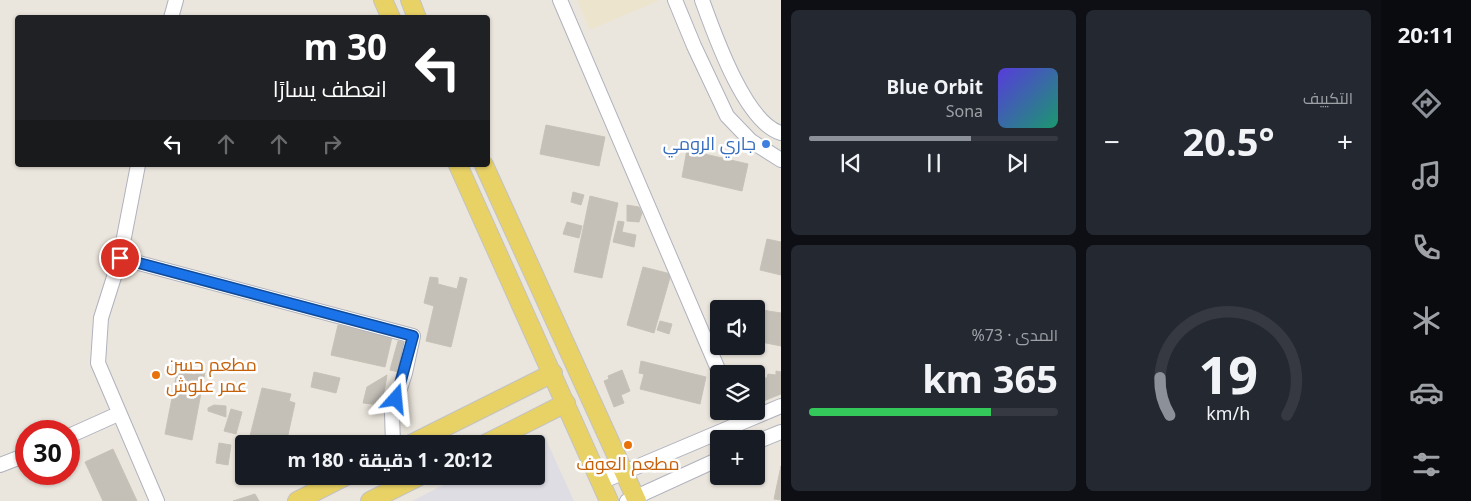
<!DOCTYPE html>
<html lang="ar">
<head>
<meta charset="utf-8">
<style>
  :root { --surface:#171b24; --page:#242831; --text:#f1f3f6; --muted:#9ea1a6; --line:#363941; --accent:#8c9099 }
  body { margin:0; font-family:"Noto Sans",Cairo,sans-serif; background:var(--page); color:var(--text); direction:rtl; height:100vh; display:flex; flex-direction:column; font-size:19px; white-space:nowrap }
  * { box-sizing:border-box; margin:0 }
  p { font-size:16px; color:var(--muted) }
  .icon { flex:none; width:28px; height:28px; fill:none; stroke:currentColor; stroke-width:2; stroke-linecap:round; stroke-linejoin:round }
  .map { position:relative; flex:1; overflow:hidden; direction:ltr }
  .panel { display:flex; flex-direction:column; gap:10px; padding:10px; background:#0d0f14; width:600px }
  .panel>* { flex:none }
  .guide { position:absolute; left:15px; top:15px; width:475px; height:152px; border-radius:5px; box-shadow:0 1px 4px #0004; direction:rtl; background:#202124; color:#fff; overflow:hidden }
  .controls { position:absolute; left:710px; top:300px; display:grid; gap:10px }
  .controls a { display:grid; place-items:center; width:55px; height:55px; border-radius:5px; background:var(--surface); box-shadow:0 1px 4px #0004; font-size:25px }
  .speed { position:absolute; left:15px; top:420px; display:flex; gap:10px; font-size:25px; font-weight:700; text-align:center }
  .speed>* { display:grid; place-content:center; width:65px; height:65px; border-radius:50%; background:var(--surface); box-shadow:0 1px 4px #0004; line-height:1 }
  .speed .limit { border:8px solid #d22; background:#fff; color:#111 }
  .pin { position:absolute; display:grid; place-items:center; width:42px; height:42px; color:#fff; margin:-21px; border:2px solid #fff; border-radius:50%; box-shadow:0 1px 5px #0007 }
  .me { position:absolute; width:55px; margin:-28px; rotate:18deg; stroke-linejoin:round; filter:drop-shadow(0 0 4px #0008) }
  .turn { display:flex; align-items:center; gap:18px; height:105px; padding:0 20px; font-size:22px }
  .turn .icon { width:65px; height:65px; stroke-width:2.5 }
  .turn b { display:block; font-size:35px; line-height:42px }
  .lanes { display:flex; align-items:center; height:48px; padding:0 20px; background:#0003; justify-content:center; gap:25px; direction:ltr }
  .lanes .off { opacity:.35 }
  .big { font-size:38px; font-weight:700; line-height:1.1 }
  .panel .tile { flex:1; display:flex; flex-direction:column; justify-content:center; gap:8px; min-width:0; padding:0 18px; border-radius:8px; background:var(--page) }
  .panel .dial { align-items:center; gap:0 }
  .dial svg { height:130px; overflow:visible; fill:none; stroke:var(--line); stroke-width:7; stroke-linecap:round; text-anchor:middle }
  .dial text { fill:var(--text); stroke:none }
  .song { display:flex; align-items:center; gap:15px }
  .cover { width:60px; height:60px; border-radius:8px; background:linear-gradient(135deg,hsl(250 70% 55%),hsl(160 70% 35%)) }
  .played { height:5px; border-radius:2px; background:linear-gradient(90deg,var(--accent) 65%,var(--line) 65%) }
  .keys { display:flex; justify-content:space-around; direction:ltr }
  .heat { display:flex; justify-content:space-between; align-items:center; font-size:28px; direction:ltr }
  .charge { height:8px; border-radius:4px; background:linear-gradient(90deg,#34c759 73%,var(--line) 0) }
  .panel .tiles { flex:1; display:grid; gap:10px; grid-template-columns:repeat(2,1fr) }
  .trip { position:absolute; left:235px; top:435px; width:310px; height:50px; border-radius:5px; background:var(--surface); box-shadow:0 1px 4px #0004; font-weight:700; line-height:50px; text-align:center; direction:rtl }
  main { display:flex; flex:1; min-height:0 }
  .dock { display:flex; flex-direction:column; width:90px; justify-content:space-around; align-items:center; background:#090b0e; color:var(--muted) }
  .dock .icon { width:35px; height:35px }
  .dock .current { color:var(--accent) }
  .dock b { font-size:22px; color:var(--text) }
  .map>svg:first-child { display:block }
</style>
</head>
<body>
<main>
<nav class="dock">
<b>20:11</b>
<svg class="icon current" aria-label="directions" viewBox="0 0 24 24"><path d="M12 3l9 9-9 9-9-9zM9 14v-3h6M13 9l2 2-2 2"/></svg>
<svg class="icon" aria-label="music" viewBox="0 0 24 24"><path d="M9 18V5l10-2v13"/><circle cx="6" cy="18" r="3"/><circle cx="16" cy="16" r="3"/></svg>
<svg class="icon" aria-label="phone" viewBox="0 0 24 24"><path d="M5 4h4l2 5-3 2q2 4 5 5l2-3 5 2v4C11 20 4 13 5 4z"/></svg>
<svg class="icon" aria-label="climate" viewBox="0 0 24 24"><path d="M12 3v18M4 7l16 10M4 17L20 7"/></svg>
<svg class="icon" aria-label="car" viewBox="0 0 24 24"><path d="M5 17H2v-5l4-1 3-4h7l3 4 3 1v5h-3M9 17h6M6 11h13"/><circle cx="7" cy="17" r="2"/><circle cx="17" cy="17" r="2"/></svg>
<svg class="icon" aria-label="filters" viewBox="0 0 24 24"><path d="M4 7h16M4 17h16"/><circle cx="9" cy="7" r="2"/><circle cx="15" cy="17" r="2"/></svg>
</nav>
<section class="panel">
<div class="tiles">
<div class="tile"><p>التكييف</p>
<div class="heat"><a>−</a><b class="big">20.5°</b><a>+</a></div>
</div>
<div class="tile">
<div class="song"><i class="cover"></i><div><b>Blue Orbit</b><p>Sona</p></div></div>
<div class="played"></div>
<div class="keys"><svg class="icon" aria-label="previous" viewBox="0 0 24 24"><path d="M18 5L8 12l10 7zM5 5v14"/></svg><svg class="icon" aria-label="pause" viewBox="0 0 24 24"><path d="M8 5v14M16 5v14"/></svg><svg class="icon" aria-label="next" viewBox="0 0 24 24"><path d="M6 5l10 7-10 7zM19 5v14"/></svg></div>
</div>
<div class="tile dial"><svg viewBox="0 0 100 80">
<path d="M14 69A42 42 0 1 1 86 69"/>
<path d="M14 69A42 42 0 0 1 8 46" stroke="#8c9099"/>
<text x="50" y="56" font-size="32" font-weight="700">19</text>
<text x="50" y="72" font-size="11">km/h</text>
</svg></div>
<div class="tile"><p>المدى · 73%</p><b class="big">365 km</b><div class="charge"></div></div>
</div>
</section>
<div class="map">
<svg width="781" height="501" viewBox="0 0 781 501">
  <rect width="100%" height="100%" fill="#ebe6dd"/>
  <polygon fill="#dfdde4" points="544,435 574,501 412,501 461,476 536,476 536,444 526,444"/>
  <polygon fill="#ece4cd" points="577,0 660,0 590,30"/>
  <g fill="#c4c0b8" stroke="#c6c2b7">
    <polygon points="546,125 605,137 599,166 540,154"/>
    <polygon points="687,150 748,164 742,191 682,177"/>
    <polygon points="573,192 584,195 581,205 571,202"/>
    <polygon points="590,196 618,203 602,278 574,272"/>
    <polygon points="627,205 639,207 642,213 639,222 627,221"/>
    <polygon points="618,221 624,222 622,232 636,235 634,247 613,242"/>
    <polygon points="567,222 582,226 579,238 563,234"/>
    <polygon points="767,239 781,242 781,275 760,270"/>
    <polygon points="643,267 671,274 654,333 627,325"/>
    <polygon points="430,277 438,278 438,284 457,289 460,277 467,279 451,347 426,341 434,306 424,303"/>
    <polygon points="756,309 781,313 781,346 756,341"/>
    <polygon points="660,321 672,324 669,334 657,330"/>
    <polygon points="338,325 392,337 385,367 331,355"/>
    <polygon points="398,341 407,343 399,372 390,370"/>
    <polygon points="641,361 706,377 700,404 640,389 644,374 639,373"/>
    <polygon points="178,367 205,372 192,440 165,434"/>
    <polygon points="622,370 630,391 621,395 624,403 614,407 604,381 609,379 608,376"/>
    <polygon points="776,371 781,372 781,394 761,402 757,395 760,378 767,378 768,374 776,375"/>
    <polygon points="314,372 340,378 336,393 311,387"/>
    <polygon points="387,375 382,405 363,403 367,387"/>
    <polygon points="262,388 291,394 289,401 295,403 286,444 248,444"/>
    <polygon points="214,405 226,406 226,417 208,411 208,408"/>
    <polygon points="231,409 242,412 236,434 224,431"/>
    <polygon points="219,443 231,445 228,465 216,463"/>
    <polygon points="113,449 137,501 103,501 85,462"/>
    <polygon points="781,466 781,500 774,499"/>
    <polygon points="262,476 288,476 289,482"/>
    <polygon points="255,494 259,501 233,501"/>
  </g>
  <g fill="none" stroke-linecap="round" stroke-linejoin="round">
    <g stroke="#b0b2bd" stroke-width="16">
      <g id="minor">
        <polyline points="560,0 720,374"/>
        <polyline points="675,0 694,46 727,116 751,141 781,160"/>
        <path d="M 702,0 C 714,33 745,123 781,133"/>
        <polyline points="171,18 176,0"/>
        <polyline points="138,165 120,258 101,318 98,363 157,501"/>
        <polyline points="120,258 413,336 405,373 392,413 393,444"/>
        <polyline points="69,436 118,414"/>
        <polyline points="756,442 781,432"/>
        <polyline points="0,465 26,455"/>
        <polyline points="601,482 781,406"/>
        <polyline points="627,501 719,459"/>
      </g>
    </g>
    <g stroke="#c3c3c3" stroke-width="20">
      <g id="major">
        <polyline points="383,0 391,18"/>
        <polyline points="410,0 417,18"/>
        <polyline points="458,165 609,501"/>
        <polyline points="484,165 637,501"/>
        <polyline points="411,444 553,373"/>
        <polyline points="485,444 566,403"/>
        <polyline points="297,501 346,476"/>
        <polyline points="370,501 420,476"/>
      </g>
    </g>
    <use href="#minor" stroke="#fff" stroke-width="14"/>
    <use href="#major" stroke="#e8d165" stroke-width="18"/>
  </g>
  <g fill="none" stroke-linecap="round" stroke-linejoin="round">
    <g stroke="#114b97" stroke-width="12">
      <polyline id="route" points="120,258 413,336 396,399"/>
    </g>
    <use href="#route" stroke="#1a73e8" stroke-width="9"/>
  </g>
  <circle fill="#3f7fe0" stroke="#fff" stroke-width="2" cx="766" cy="144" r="5"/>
  <g fill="#e8710a" stroke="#fff" stroke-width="2">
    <circle cx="156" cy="375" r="5"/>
    <circle cx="628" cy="445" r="5"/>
  </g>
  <g text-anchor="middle" stroke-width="5" stroke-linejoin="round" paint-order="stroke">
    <g font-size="18" fill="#366cbe" stroke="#fff" text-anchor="end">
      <text x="756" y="150">جاري الرومي</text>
    </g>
    <g font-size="18" fill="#c56008" stroke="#fff" text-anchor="start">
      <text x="166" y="371">مطعم حسن<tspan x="166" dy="21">عمر علوش</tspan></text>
      <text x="628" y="470" text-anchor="middle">مطعم العوف</text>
    </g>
  </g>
</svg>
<div class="controls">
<a><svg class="icon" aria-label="sound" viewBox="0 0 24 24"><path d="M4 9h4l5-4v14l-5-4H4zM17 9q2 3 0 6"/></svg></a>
<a><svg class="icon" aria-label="layers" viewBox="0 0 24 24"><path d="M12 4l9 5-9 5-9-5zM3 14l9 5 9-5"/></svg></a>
<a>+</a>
</div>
<div class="speed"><div class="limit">30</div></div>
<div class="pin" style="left:120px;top:258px;background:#d93025"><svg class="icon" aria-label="arrive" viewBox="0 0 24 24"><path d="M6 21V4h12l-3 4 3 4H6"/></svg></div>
<svg class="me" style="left:396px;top:399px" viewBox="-20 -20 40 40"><path d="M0-17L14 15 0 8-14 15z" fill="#1a73e8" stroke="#fff" stroke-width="4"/></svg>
<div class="trip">20:12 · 1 دقيقة · 180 m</div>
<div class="guide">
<div class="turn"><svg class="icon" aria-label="left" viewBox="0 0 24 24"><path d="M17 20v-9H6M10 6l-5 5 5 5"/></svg><div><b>30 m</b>انعطف يسارًا</div></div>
<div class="lanes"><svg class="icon" aria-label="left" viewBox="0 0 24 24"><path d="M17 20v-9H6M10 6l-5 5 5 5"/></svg><svg class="icon off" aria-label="ahead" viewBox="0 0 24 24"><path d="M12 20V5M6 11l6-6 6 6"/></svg><svg class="icon off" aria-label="ahead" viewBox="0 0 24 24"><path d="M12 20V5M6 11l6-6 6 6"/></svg><svg class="icon off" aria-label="right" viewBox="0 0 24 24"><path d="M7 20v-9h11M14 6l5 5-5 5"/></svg></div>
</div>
</div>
</main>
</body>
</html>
